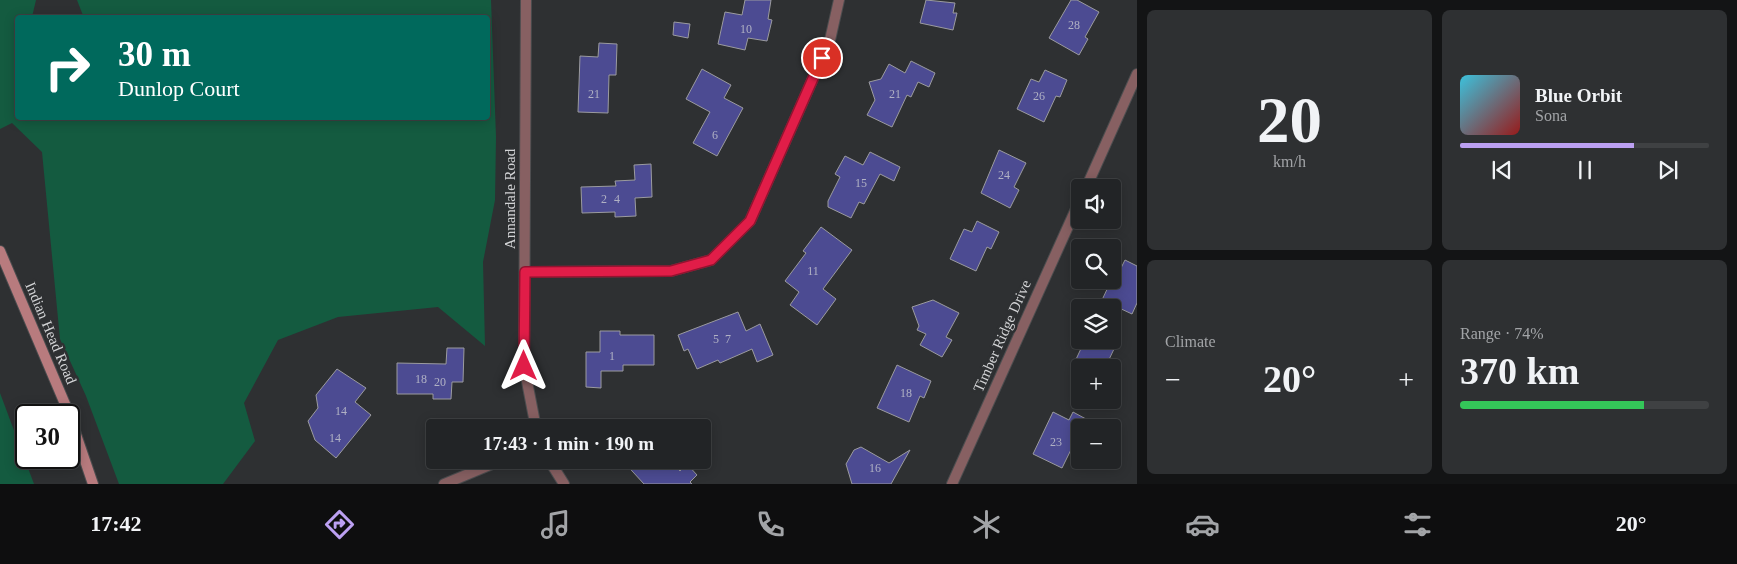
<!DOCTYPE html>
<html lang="en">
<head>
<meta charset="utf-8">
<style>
  :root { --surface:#222426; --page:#2e3032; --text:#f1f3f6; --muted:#a2a4a7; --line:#3f4143; --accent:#bca0f2 }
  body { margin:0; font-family:Georgia,serif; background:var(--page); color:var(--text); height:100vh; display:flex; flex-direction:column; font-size:19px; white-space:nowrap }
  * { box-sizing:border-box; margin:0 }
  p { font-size:16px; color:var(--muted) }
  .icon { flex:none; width:28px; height:28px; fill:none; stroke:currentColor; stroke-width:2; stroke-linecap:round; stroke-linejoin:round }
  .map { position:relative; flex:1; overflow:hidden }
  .drawer { display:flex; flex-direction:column; gap:10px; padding:10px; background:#131415; width:600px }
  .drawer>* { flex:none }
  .hud { position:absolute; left:15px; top:15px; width:475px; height:105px; border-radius:5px; box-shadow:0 2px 12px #0003,0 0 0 1px var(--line); background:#00695c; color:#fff; overflow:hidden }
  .controls { position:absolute; left:1071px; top:179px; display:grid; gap:10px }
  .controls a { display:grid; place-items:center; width:50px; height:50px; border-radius:5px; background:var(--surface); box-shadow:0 2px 12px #0003,0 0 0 1px var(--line); font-size:25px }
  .speed { position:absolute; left:15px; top:404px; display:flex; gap:10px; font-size:25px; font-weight:700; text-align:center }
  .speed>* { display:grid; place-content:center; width:65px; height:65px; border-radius:50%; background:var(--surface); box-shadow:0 2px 12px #0003,0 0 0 1px var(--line); line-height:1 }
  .speed .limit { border:2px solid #111; border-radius:8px; background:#fff; color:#111 }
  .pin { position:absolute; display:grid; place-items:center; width:42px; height:42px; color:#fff; margin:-21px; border:2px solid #fff; border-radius:50%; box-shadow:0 1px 5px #0007 }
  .me { position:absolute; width:55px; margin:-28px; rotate:0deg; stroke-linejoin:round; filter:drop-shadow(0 0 4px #0008) }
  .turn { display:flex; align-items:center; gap:18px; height:105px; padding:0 20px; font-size:22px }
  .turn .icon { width:65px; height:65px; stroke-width:2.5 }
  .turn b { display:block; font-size:35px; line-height:42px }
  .big { font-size:38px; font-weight:700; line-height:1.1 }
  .drawer .tile { flex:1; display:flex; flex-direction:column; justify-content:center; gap:8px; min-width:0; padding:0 18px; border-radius:8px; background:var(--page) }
  .drawer .dial { align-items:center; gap:0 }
  .dial b { font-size:65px; line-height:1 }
  .song { display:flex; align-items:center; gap:15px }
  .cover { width:60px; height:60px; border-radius:8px; background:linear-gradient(135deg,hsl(190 70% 55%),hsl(0 70% 35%)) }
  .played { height:5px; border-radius:2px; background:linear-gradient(90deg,var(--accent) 70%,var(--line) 70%) }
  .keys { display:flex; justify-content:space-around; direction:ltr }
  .heat { display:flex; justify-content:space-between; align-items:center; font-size:28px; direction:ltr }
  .charge { height:8px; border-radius:4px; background:linear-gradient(90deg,#34c759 74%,var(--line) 0) }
  .drawer .tiles { flex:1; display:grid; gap:10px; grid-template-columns:repeat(2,1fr) }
  .trip { position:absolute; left:426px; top:419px; width:285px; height:50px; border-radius:5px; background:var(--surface); box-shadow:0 2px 12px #0003,0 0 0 1px var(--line); font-weight:700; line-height:50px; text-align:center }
  .tabs { display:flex; height:80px; justify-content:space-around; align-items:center; background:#0e0e0f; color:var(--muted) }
  .tabs .icon { width:35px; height:35px }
  .tabs .on { color:var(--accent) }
  .tabs b { font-size:22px; color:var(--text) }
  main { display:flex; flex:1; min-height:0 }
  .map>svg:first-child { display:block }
</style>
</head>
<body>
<main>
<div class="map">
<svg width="1137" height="484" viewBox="0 0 1137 484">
  <rect width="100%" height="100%" fill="#2e3032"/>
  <g fill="#145b40">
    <polygon points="0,0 36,0 32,17 18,18 18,118 488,118 488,18 84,18 77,0 491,0 496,137 495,200 483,262 485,346 438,307 338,317 278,340 244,403 255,441 223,484 119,484 86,396 60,339 42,152 12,123 0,129"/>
    <polygon points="0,393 34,484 0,484"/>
  </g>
  <g fill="#4c4b92" stroke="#9b9b9f">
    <polygon points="745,0 771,0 768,19 772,20 767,41 748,38 745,50 718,44 725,12 742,15"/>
    <polygon points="926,0 955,3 953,13 957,13 953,30 920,23"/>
    <polygon points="1071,0 1077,0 1099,12 1085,37 1088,39 1079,55 1049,38"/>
    <polygon points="674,22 690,24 688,38 673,35"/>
    <polygon points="599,43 617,44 616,75 609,75 608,113 578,112 580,56 598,57"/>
    <polygon points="911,61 935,73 929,87 918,82 911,97 907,95 892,127 867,115 875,100 869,82 881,79 889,64 905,73"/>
    <polygon points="702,69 731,85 724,98 743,108 717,156 693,143 710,112 686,99"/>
    <polygon points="1045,70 1067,80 1060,97 1056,96 1044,122 1017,109 1031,79 1039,82"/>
    <polygon points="999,150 1026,163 1014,187 1019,190 1010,208 981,193"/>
    <polygon points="870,152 900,167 894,181 880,174 864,204 859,202 851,218 828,207 828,201 840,177 835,174 845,156 863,165"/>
    <polygon points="651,164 652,197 635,198 636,216 615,217 615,212 582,213 581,187 616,186 615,181 635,180 634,165"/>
    <polygon points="977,221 999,232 991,249 987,247 976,271 950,259 964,229 972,232"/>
    <polygon points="821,227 852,250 823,289 836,299 817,325 790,305 799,292 785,281 806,253 803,251"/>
    <polygon points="1125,260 1137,266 1137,303 1132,314 1102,300 1110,283 1113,284"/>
    <polygon points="933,300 959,313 946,337 952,340 942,357 920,345 926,334 917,330 919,326 912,307"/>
    <polygon points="738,312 746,331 760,324 773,355 757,362 752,349 720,363 718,360 697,369 688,349 684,351 678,335"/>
    <polygon points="600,331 620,331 620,335 654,335 654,365 623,365 623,371 601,371 601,388 586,387 586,352 600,352"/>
    <polygon points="1085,340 1111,340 1108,346 1114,349 1105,368 1072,368"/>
    <polygon points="447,348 464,348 463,382 452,382 451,399 433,399 433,394 397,394 397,363 446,364"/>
    <polygon points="897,365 931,381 924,398 920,396 909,422 877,408"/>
    <polygon points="337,369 366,388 355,402 371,415 336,458 315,440 308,421 318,408 316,395"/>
    <polygon points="1053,412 1069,420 1073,412 1086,419 1062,468 1033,454"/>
    <polygon points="861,447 889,463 910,450 891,484 852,484 846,464 854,450"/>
    <polygon points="622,460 669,460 680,471 687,464 697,475 690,482 692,484 644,484"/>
  </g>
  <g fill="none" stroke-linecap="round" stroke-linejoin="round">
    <g stroke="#4c4d4f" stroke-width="12">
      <g id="minor">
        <polyline points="526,0 524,366 536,428"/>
        <polyline points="525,272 671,271 711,260 750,221 830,40 839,0"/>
        <polyline points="549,460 564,484"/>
        <polyline points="444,484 502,460"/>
      </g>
    </g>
    <g stroke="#4c4d4f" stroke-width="12">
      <g id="tertiary">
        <polyline points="1086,188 1137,74"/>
        <polyline points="952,484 1080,200"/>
      </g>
    </g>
    <g stroke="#4c4d4f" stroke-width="12">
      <polyline id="secondary" points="0,251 68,411 93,484"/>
    </g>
    <use href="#minor" stroke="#876062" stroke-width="10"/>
    <use href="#tertiary" stroke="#876062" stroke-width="10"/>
    <use href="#secondary" stroke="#b87b7e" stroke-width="10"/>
  </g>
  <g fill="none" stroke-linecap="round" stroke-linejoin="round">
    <g stroke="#92132f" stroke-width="12">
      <polyline id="route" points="524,366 525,272 671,271 711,260 750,221 822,58"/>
    </g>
    <use href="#route" stroke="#e11d48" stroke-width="9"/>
  </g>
  <g text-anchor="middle" stroke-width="5" stroke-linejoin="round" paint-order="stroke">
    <g font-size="12" fill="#b0b1c4">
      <text x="1074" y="29">28</text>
      <text x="746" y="33">10</text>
      <text x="594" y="98">21</text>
      <text x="895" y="98">21</text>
      <text x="1039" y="100">26</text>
      <text x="715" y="139">6</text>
      <text x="1004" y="179">24</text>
      <text x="861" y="187">15</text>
      <text x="604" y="203">2</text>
      <text x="617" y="203">4</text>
      <text x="813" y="275">11</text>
      <text x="716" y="343">5</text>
      <text x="728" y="343">7</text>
      <text x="612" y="360">1</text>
      <text x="421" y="383">18</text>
      <text x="440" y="386">20</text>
      <text x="906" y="397">18</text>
      <text x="341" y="415">14</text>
      <text x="335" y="442">14</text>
      <text x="1056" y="446">23</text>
      <text x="875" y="472">16</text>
    </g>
    <g font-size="15" fill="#d2d3d5" stroke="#2e3032">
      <text transform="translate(510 199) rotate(-90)" y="5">Annandale Road</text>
      <text transform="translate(51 333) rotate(67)" y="5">Indian Head Road</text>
      <text transform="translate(1002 336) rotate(-66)" y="5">Timber Ridge Drive</text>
    </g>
  </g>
</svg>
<div class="controls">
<a><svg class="icon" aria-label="sound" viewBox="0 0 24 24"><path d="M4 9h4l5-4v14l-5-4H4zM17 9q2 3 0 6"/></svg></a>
<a><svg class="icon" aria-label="search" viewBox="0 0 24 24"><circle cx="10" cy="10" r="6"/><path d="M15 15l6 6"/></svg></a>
<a><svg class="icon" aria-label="layers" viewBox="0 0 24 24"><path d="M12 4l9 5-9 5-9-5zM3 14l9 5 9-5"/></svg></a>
<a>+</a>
<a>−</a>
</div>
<div class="speed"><div class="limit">30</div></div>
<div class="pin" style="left:822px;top:58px;background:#d93025"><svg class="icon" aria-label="arrive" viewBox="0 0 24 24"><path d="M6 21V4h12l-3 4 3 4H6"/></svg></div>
<svg class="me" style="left:524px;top:366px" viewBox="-20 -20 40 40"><path d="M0-17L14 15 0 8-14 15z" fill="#e11d48" stroke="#fff" stroke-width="4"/></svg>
<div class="trip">17:43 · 1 min · 190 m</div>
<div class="hud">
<div class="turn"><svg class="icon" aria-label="right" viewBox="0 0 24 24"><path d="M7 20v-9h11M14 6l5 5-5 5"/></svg><div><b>30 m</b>Dunlop Court</div></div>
</div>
</div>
<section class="drawer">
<div class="tiles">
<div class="tile dial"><b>20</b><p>km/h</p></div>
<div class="tile">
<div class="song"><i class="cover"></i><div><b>Blue Orbit</b><p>Sona</p></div></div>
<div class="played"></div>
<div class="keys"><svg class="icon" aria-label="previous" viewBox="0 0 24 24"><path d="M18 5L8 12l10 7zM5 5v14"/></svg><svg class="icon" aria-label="pause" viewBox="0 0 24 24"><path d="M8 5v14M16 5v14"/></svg><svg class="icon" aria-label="next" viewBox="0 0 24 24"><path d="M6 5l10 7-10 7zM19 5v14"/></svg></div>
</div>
<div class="tile"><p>Climate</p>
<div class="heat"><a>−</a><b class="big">20°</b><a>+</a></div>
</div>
<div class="tile"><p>Range · 74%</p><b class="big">370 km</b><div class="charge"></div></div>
</div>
</section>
</main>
<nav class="tabs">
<b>17:42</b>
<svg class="icon on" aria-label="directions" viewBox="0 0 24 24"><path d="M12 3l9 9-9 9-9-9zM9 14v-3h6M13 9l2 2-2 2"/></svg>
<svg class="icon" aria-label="music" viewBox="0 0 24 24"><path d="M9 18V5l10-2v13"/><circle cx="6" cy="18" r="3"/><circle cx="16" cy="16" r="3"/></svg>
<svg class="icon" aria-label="phone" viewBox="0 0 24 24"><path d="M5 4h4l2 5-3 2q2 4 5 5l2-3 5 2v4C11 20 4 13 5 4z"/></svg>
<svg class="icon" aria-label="climate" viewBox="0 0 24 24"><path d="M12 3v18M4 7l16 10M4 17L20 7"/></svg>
<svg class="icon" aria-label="car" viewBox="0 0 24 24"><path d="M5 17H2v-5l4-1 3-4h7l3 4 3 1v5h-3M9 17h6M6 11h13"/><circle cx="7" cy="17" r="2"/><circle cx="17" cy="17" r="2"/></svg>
<svg class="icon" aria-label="filters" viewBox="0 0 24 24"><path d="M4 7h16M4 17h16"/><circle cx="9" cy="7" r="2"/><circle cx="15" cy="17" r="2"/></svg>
<b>20°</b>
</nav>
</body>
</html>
